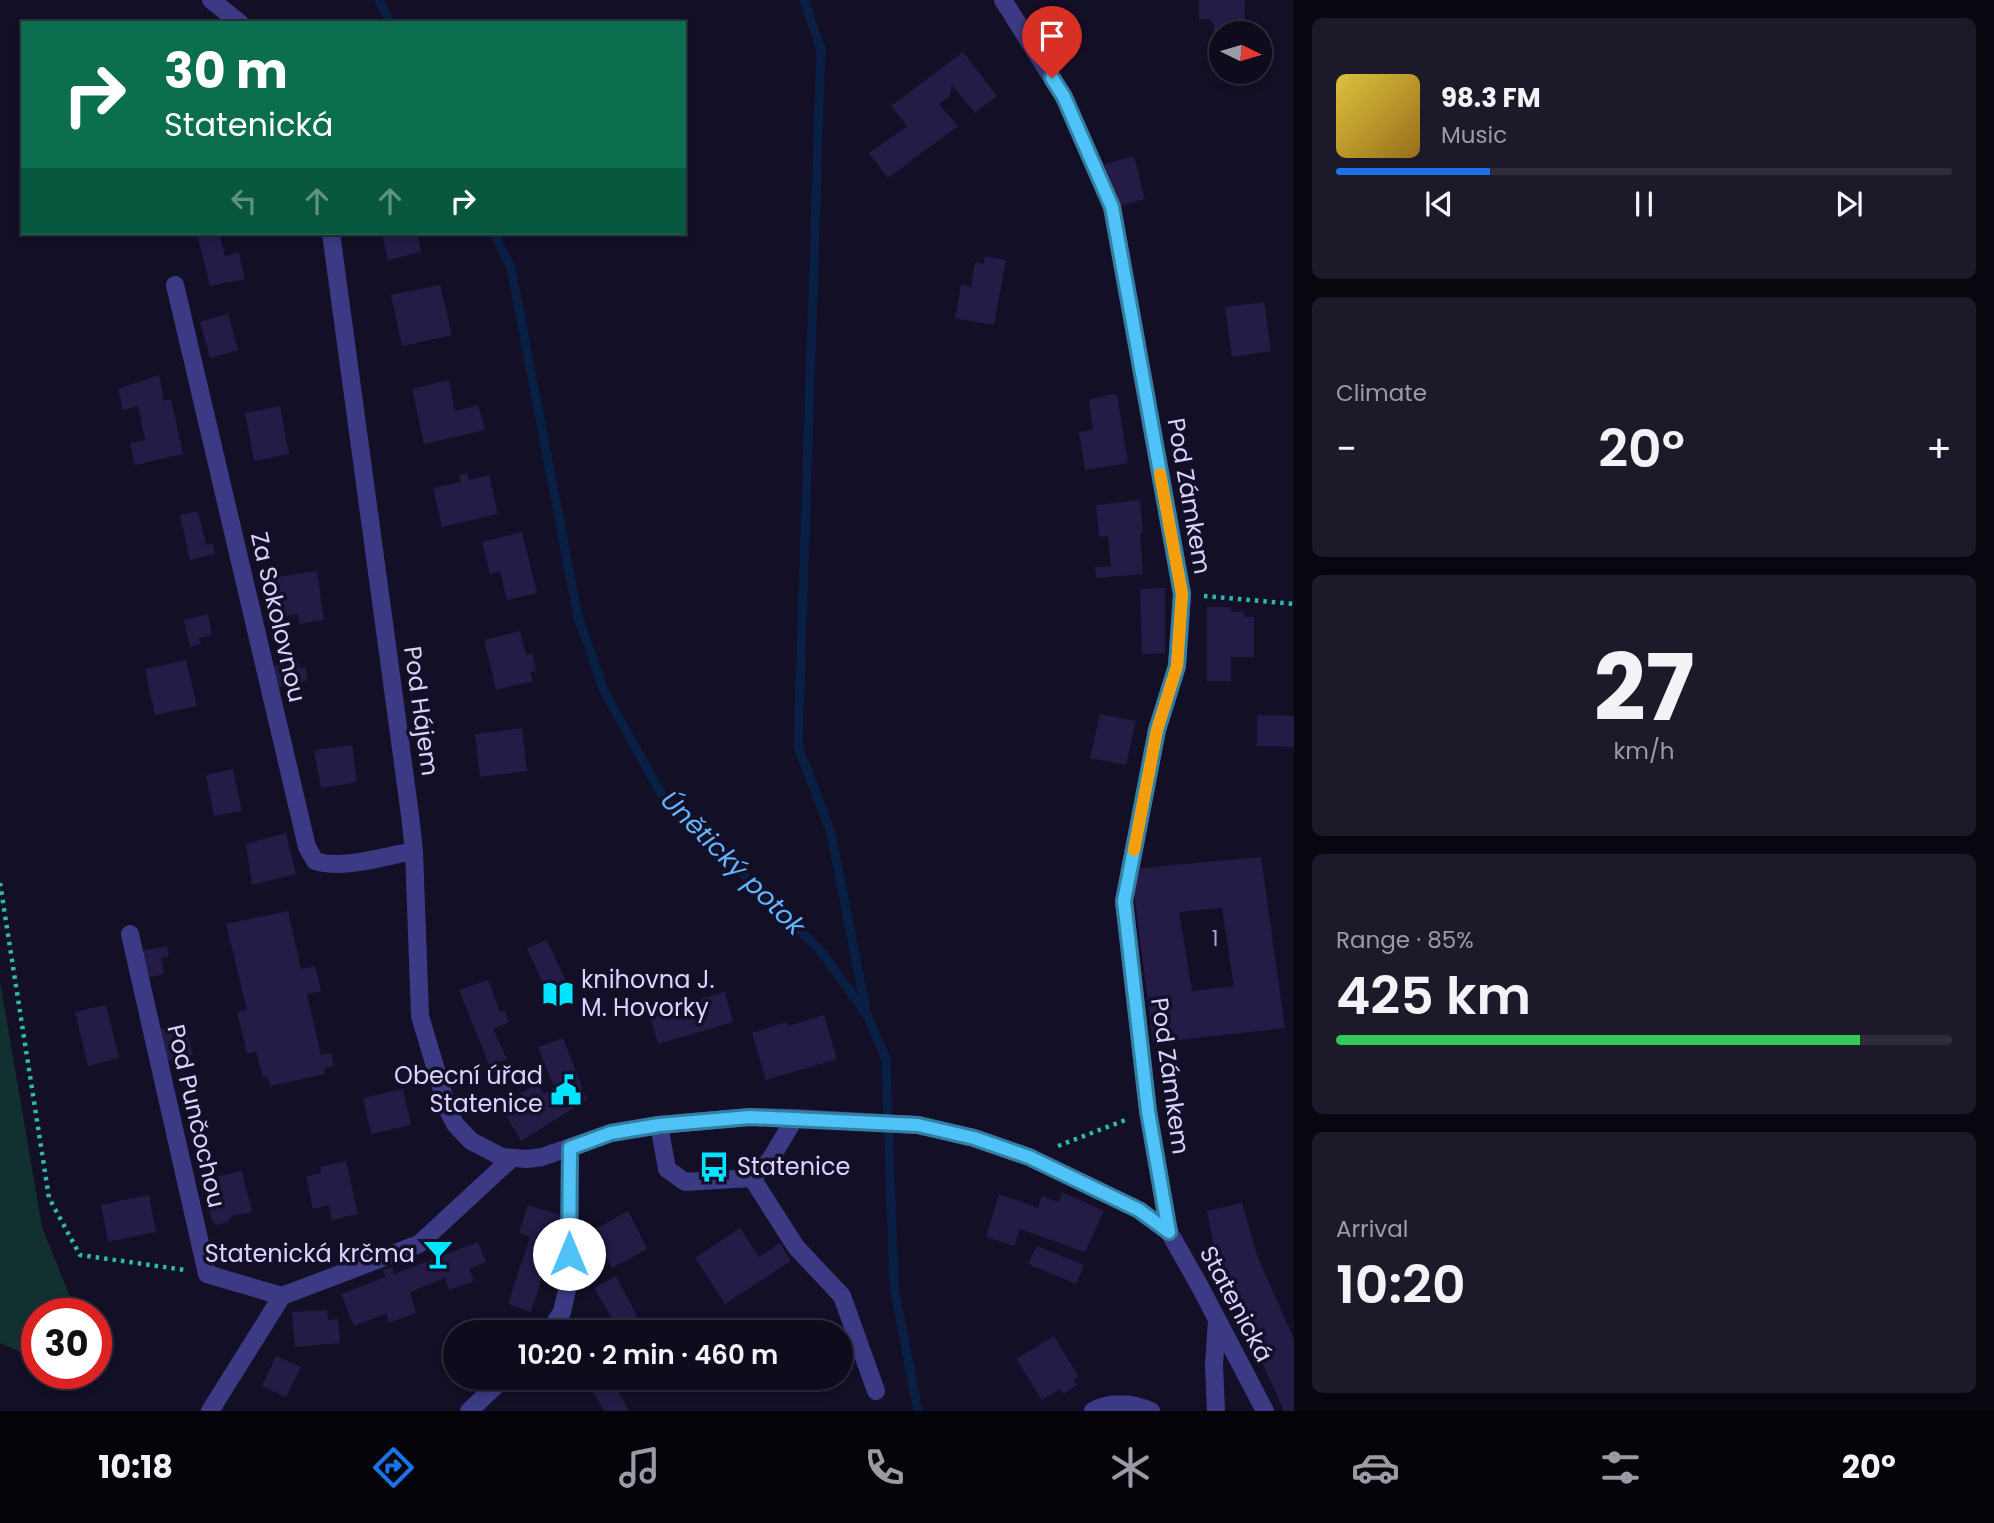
<!DOCTYPE html>
<html lang="en">
<head>
<meta charset="utf-8">
<style>
  :root { --surface:#0e0b1c; --page:#1c1929; --text:#f1f3f6; --muted:#9b9ba3; --line:#2e2b3b; --accent:#1a73e8 }
  body { margin:0; font-family:Poppins,sans-serif; background:var(--page); color:var(--text); height:100vh; display:flex; flex-direction:column; font-size:26px; white-space:nowrap }
  * { box-sizing:border-box; margin:0 }
  p { font-size:23px; color:var(--muted) }
  .icon { flex:none; width:38px; height:38px; fill:none; stroke:currentColor; stroke-width:2; stroke-linecap:round; stroke-linejoin:round }
  .map { position:relative; flex:1; overflow:hidden }
  .details { display:flex; flex-direction:column; gap:18px; padding:18px; background:#08060f; width:700px }
  .details>* { flex:none }
  .banner { position:absolute; left:21px; top:21px; width:665px; height:214px; border-radius:0px; box-shadow:0 4px 10px #0003,0 0 0 2px var(--line); background:#0b6e4f; color:#fff; overflow:hidden }
  .needle { width:46px; rotate:95deg }
  .fabs { position:absolute; left:1209px; top:21px; display:grid; gap:14px }
  .fabs a { display:grid; place-items:center; width:63px; height:63px; border-radius:50%; background:var(--surface); box-shadow:0 4px 10px #0003,0 0 0 2px var(--line); font-size:35px }
  .speed { position:absolute; left:21px; top:1298px; display:flex; gap:14px; font-size:35px; font-weight:700; text-align:center }
  .speed>* { display:grid; place-content:center; width:91px; height:91px; border-radius:50%; background:var(--surface); box-shadow:0 4px 10px #0003,0 0 0 2px var(--line); line-height:1 }
  .speed .limit { border:10px solid #d22; background:#fff; color:#111 }
  .pin { position:absolute; display:grid; place-items:center; width:60px; height:60px; color:#fff; margin:-72px -30px; border-radius:50% 50% 50% 0; rotate:-45deg; box-shadow:0 0 7px #0007 }
  .pin .icon { rotate:45deg }
  .me { position:absolute; width:77px; margin:-38px; rotate:0deg; stroke-linejoin:round; filter:drop-shadow(0 0 5px #0008) }
  .turn { display:flex; align-items:center; gap:24px; height:147px; padding:0 28px; font-size:32px }
  .turn .icon { width:91px; height:91px; stroke-width:2.5 }
  .turn b { display:block; font-size:49px; line-height:60px }
  .lanes { display:flex; align-items:center; height:66px; padding:0 28px; background:#0003; justify-content:center; gap:35px; direction:ltr }
  .lanes .off { opacity:.35 }
  .big { font-size:52px; font-weight:600; line-height:1.1 }
  .details .widget { flex:1; display:flex; flex-direction:column; justify-content:center; gap:10px; min-width:0; padding:0 24px; border-radius:10px; background:var(--page) }
  .details .dial { align-items:center; gap:0 }
  .dial b { font-size:91px; line-height:1 }
  .song { display:flex; align-items:center; gap:21px }
  .cover { width:84px; height:84px; border-radius:10px; background:linear-gradient(135deg,hsl(50 70% 55%),hsl(40 70% 35%)) }
  .played { height:7px; border-radius:4px; background:linear-gradient(90deg,var(--accent) 25%,var(--line) 25%) }
  .keys { display:flex; justify-content:space-around; direction:ltr }
  .heat { display:flex; justify-content:space-between; align-items:center; font-size:38px; direction:ltr }
  .charge { height:10px; border-radius:5px; background:linear-gradient(90deg,#34c759 85%,var(--line) 0) }
  .trip { position:absolute; left:443px; top:1320px; width:410px; height:70px; border-radius:35px; background:var(--surface); box-shadow:0 4px 10px #0003,0 0 0 2px var(--line); font-weight:600; line-height:70px; text-align:center }
  .tabs { display:flex; height:112px; justify-content:space-around; align-items:center; background:#06040b; color:var(--muted) }
  .tabs .icon { width:49px; height:49px }
  .tabs .selected { color:var(--accent) }
  .tabs b { font-size:32px; color:var(--text) }
  main { display:flex; flex:1; min-height:0 }
  .map>svg:first-child { display:block }
</style>
</head>
<body>
<main>
<div class="map">
<svg width="1294" height="1411" viewBox="0 0 1294 1411">
  <rect width="100%" height="100%" fill="#130f26"/>
  <polygon fill="#12302f" points="0,981 42,1227 77,1314 37,1314 37,1360 0,1343"/>
  <g fill="none" stroke-linecap="round" stroke-linejoin="round">
    <g stroke="#0a1f44" stroke-width="9">
      <polyline points="379,0 390,23"/>
      <polyline points="804,0 821,49 798,746 831,833 866,1011"/>
      <polyline points="494,233 511,268 578,617 605,693 662,795 819,949 867,1015 886,1059 894,1287 918,1411"/>
    </g>
  </g>
  <g fill="#241b47" fill-rule="evenodd">
    <polygon points="1199,0 1245,0 1244,33 1222,33 1222,40 1214,40 1214,25 1209,19 1199,19"/>
    <polygon points="963,52 997,96 975,113 952,85 950,96 939,104 958,126 888,178 869,153 907,126 891,106"/>
    <polygon points="1134,156 1145,199 1115,207 1104,164"/>
    <polygon points="197,233 219,233 225,256 239,253 245,279 210,286"/>
    <polygon points="382,233 417,233 421,252 388,260"/>
    <polygon points="985,256 1006,260 994,325 955,318 961,285 971,287 975,262 984,264"/>
    <polygon points="440,285 452,335 402,346 391,295"/>
    <polygon points="1264,302 1271,351 1232,357 1225,307"/>
    <polygon points="228,314 238,350 210,358 200,322"/>
    <polygon points="159,375 164,401 171,399 183,454 135,465 130,443 145,440 138,406 123,410 118,389"/>
    <polygon points="449,380 455,411 478,405 485,430 424,444 412,389"/>
    <polygon points="1113,394 1117,395 1128,463 1085,470 1079,432 1093,430 1089,400"/>
    <polygon points="280,406 289,454 254,461 245,413"/>
    <polygon points="467,473 469,480 489,475 498,514 442,527 433,488 461,482 459,475"/>
    <polygon points="1140,500 1143,532 1140,533 1143,574 1096,578 1095,567 1111,566 1108,536 1099,537 1096,505"/>
    <polygon points="198,511 206,545 213,544 215,554 190,560 180,515"/>
    <polygon points="522,532 537,593 507,600 500,571 490,574 482,542"/>
    <polygon points="317,571 324,620 299,624 298,614 283,617 277,577"/>
    <polygon points="1165,588 1165,653 1142,654 1140,589"/>
    <polygon points="1207,607 1231,607 1231,612 1244,612 1244,617 1254,617 1254,657 1231,657 1231,681 1207,681"/>
    <polygon points="208,614 212,635 199,638 201,644 190,647 184,620"/>
    <polygon points="520,631 526,655 532,653 536,671 530,672 533,681 496,690 484,640"/>
    <polygon points="186,660 197,706 155,715 145,669"/>
    <polygon points="298,660 300,668 305,667 308,680 278,687 273,666"/>
    <polygon points="1100,714 1136,721 1126,765 1090,758"/>
    <polygon points="1257,715 1294,716 1294,747 1257,746"/>
    <polygon points="522,728 527,771 480,777 475,734"/>
    <polygon points="352,745 357,782 321,788 314,750"/>
    <polygon points="233,769 242,811 214,816 206,775"/>
    <polygon points="286,833 296,874 252,885 246,844"/>
    <path d="M 1261,857 L 1285,1028 L 1153,1043 L 1131,869 ZM 1222,908 L 1234,986 L 1192,991 L 1179,912 Z"/>
    <polygon points="288,911 301,969 315,966 321,991 307,994 321,1055 331,1053 334,1066 324,1068 325,1074 270,1086 267,1076 263,1077 256,1051 247,1054 237,1012 247,1010 226,924"/>
    <polygon points="547,940 575,1001 555,1010 527,948"/>
    <polygon points="167,946 169,956 161,958 164,974 147,978 142,951"/>
    <polygon points="488,980 500,1012 504,1010 509,1022 493,1029 507,1059 490,1067 459,990"/>
    <polygon points="725,992 733,1022 658,1044 649,1013"/>
    <polygon points="106,1005 119,1058 88,1066 75,1012"/>
    <polygon points="824,1015 837,1059 766,1080 752,1033 787,1022 788,1026"/>
    <polygon points="185,1024 193,1056 166,1062 158,1030"/>
    <polygon points="563,1038 587,1100 521,1141 507,1117 525,1105 518,1095 537,1083 544,1094 554,1087 538,1047"/>
    <polygon points="403,1089 411,1125 371,1134 363,1098"/>
    <polygon points="346,1161 358,1214 332,1220 329,1205 313,1209 306,1176 321,1173 320,1167"/>
    <polygon points="242,1171 252,1212 232,1216 228,1222 217,1225 212,1221 202,1180"/>
    <polygon points="1062,1192 1104,1211 1085,1252 1020,1229 1014,1246 986,1237 999,1194 1038,1208 1042,1196 1059,1202"/>
    <polygon points="149,1195 156,1232 108,1242 101,1205"/>
    <polygon points="1242,1203 1258,1258 1294,1339 1294,1411 1284,1411 1216,1259 1207,1211"/>
    <polygon points="528,1205 561,1215 553,1241 561,1243 556,1262 548,1259 531,1312 508,1304 530,1237 519,1233"/>
    <polygon points="628,1211 647,1249 612,1268 593,1230"/>
    <polygon points="740,1228 759,1257 780,1243 791,1261 725,1304 695,1258"/>
    <polygon points="478,1242 486,1262 469,1269 474,1281 449,1290 445,1278 410,1292 416,1313 389,1323 386,1314 354,1326 341,1294 386,1277 383,1270 392,1267 394,1274"/>
    <polygon points="1037,1246 1084,1265 1076,1284 1028,1264"/>
    <polygon points="616,1276 645,1332 620,1332 594,1288"/>
    <polygon points="327,1310 328,1320 338,1319 340,1343 295,1347 292,1312"/>
    <polygon points="1054,1336 1079,1377 1073,1380 1077,1385 1063,1394 1060,1389 1042,1400 1016,1359"/>
    <polygon points="276,1356 301,1367 286,1397 262,1386"/>
    <polygon points="585,1377 610,1377 629,1411 604,1411"/>
  </g>
  <g fill="none" stroke-linecap="round" stroke-linejoin="round">
    <g stroke="#2fb8b0" stroke-width="4.5" stroke-dasharray="3.5 5" stroke-linecap="butt">
      <polyline points="1204,596 1294,604"/>
      <polyline points="0,883 49,1198 80,1255 185,1270"/>
      <polyline points="1058,1146 1128,1119"/>
    </g>
    <g stroke="#3d3a85" stroke-width="18">
      <polyline points="211,0 240,23"/>
      <polyline points="1003,0 1064,97 1112,207 1182,594 1177,666 1157,730 1124,901 1148,1111 1169,1232"/>
      <polyline points="331,233 410,815 414,851 420,1016 448,1110 455,1124 471,1141 502,1157 527,1159 542,1157 611,1133 659,1125 750,1117 795,1118 918,1125 974,1138 1029,1157 1139,1210 1169,1232 1198,1283 1265,1411"/>
      <path d="M 175,285 L 307,847 L 315,861 C 343,870 385,856 414,851"/>
      <polyline points="130,934 207,1274 282,1296"/>
      <polyline points="659,1125 667,1169 685,1182 752,1178 770,1160 795,1118"/>
      <polyline points="752,1178 796,1247 842,1296 876,1391"/>
      <polyline points="549,1332 562,1312 569,1281 570,1148"/>
      <polyline points="210,1411 282,1296 419,1244 512,1158"/>
      <polyline points="469,1411 505,1377"/>
      <path d="M 1093,1411 C 1110,1401 1132,1403 1151,1411"/>
      <polyline points="1216,1411 1214,1365 1217,1320"/>
    </g>
  </g>
  <g fill="none" stroke-linecap="round" stroke-linejoin="round">
    <g stroke="#337fa1" stroke-width="18">
      <polyline id="route" points="569,1254 570,1148 611,1133 659,1125 750,1117 918,1125 974,1138 1029,1157 1139,1210 1169,1232 1148,1111 1124,901 1157,730 1177,666 1182,594 1112,207 1064,97 1052,78"/>
    </g>
    <use href="#route" stroke="#4fc3f7" stroke-width="12"/>
    <polyline stroke="#f59e0b" stroke-width="12" points="1134,850 1157,730 1177,666 1182,594 1160,474"/>
  </g>
  <defs>
    <g id="library-bare" transform="scale(2.415)"><path d="M-6-4Q-3-5.5-.7-3.5V5Q-3 3-6 4ZM6-4Q3-5.5 .7-3.5V5Q3 3 6 4Z" fill="#00e5ff" stroke="#130f26" stroke-width="2.5" paint-order="stroke"/></g>
    <g id="civic-bare" transform="scale(2.415)"><path d="M-.6-6.5H3V-4.5H.6V-3L4-1V1h2V6H-6V1h2V-1L-.6-3ZM-1.2 2.5V6h2.4V2.5Z" fill="#00e5ff" stroke="#130f26" stroke-width="2.5" paint-order="stroke"/></g>
    <g id="bus-bare" transform="scale(2.415)"><path d="M-5-6H5V4H4V6H2V4H-2V6H-4V4H-5ZM-3.5-4V0h7V-4ZM-3.5 1.2v1.5H-2V1.2ZM2 1.2v1.5H3.5V1.2Z" fill="#00e5ff" stroke="#130f26" stroke-width="2.5" paint-order="stroke"/></g>
    <g id="bar-bare" transform="scale(2.415)"><path d="M-6-5H6L.8 .8V4.5H3.5V6h-7V4.5H-.8V.8Z" fill="#00e5ff" stroke="#130f26" stroke-width="2.5" paint-order="stroke"/></g>
  </defs>
  <g fill-rule="evenodd">
    <use href="#library-bare" x="558" y="994"/>
    <use href="#civic-bare" x="566" y="1090"/>
    <use href="#bus-bare" x="714" y="1167"/>
    <use href="#bar-bare" x="438" y="1254"/>
  </g>
  <g text-anchor="middle" stroke-width="7" stroke-linejoin="round" paint-order="stroke">
    <g font-size="21" fill="#aca6d1">
      <text x="1215" y="946">1</text>
    </g>
    <g font-size="24" fill="#d9d4ff" stroke="#130f26">
      <text transform="translate(1189 496) rotate(80)" y="8">Pod Zámkem</text>
      <text transform="translate(278 617) rotate(77)" y="8">Za Sokolovnou</text>
      <text transform="translate(421 711) rotate(82)" y="8">Pod Hájem</text>
      <text transform="translate(1170 1076) rotate(82)" y="8">Pod Zámkem</text>
      <text transform="translate(196 1116) rotate(77)" y="8">Pod Punčochou</text>
      <text transform="translate(1236 1304) rotate(62)" y="8">Statenická</text>
    </g>
    <g font-size="24" fill="#d9d4ff" stroke="#130f26" text-anchor="start">
      <text x="581" y="988">knihovna J.<tspan x="581" dy="28">M. Hovorky</tspan></text>
      <text x="543" y="1084" text-anchor="end">Obecní úřad<tspan x="543" dy="28">Statenice</tspan></text>
      <text x="737" y="1175">Statenice</text>
      <text x="415" y="1262" text-anchor="end">Statenická krčma</text>
    </g>
    <g font-size="26" font-style="italic" fill="#62b6ff" stroke="#130f26">
      <text transform="translate(733 863) rotate(45)" y="9">Únětický potok</text>
    </g>
  </g>
</svg>
<div class="fabs">
<a><svg class="needle" viewBox="-14 -14 28 28"><path d="M0-13l5 13h-10z" fill="#e53935"/><path d="M0 13l5-13h-10z" fill="#9b9ba3"/></svg></a>
</div>
<div class="speed"><div class="limit">30</div></div>
<div class="pin" style="left:1052px;top:78px;background:#d93025"><svg class="icon" aria-label="arrive" viewBox="0 0 24 24"><path d="M6 21V4h12l-3 4 3 4H6"/></svg></div>
<svg class="me" style="left:569px;top:1254px" viewBox="-20 -20 40 40"><circle r="19" fill="#fff"/><path d="M0-13L10 11 0 6-10 11z" fill="#4fc3f7"/></svg>
<div class="trip">10:20 · 2 min · 460 m</div>
<div class="banner">
<div class="turn"><svg class="icon" aria-label="right" viewBox="0 0 24 24"><path d="M7 20v-9h11M14 6l5 5-5 5"/></svg><div><b>30 m</b>Statenická</div></div>
<div class="lanes"><svg class="icon off" aria-label="left" viewBox="0 0 24 24"><path d="M17 20v-9H6M10 6l-5 5 5 5"/></svg><svg class="icon off" aria-label="ahead" viewBox="0 0 24 24"><path d="M12 20V5M6 11l6-6 6 6"/></svg><svg class="icon off" aria-label="ahead" viewBox="0 0 24 24"><path d="M12 20V5M6 11l6-6 6 6"/></svg><svg class="icon" aria-label="right" viewBox="0 0 24 24"><path d="M7 20v-9h11M14 6l5 5-5 5"/></svg></div>
</div>
</div>
<section class="details">
<div class="widget">
<div class="song"><i class="cover"></i><div><b>98.3 FM</b><p>Music</p></div></div>
<div class="played"></div>
<div class="keys"><svg class="icon" aria-label="previous" viewBox="0 0 24 24"><path d="M18 5L8 12l10 7zM5 5v14"/></svg><svg class="icon" aria-label="pause" viewBox="0 0 24 24"><path d="M8 5v14M16 5v14"/></svg><svg class="icon" aria-label="next" viewBox="0 0 24 24"><path d="M6 5l10 7-10 7zM19 5v14"/></svg></div>
</div>
<div class="widget"><p>Climate</p>
<div class="heat"><a>−</a><b class="big">20°</b><a>+</a></div>
</div>
<div class="widget dial"><b>27</b><p>km/h</p></div>
<div class="widget"><p>Range · 85%</p><b class="big">425 km</b><div class="charge"></div></div>
<div class="widget"><p>Arrival</p><b class="big">10:20</b></div>
</section>
</main>
<nav class="tabs">
<b>10:18</b>
<svg class="icon selected" aria-label="directions" viewBox="0 0 24 24"><path d="M12 3l9 9-9 9-9-9zM9 14v-3h6M13 9l2 2-2 2"/></svg>
<svg class="icon" aria-label="music" viewBox="0 0 24 24"><path d="M9 18V5l10-2v13"/><circle cx="6" cy="18" r="3"/><circle cx="16" cy="16" r="3"/></svg>
<svg class="icon" aria-label="phone" viewBox="0 0 24 24"><path d="M5 4h4l2 5-3 2q2 4 5 5l2-3 5 2v4C11 20 4 13 5 4z"/></svg>
<svg class="icon" aria-label="climate" viewBox="0 0 24 24"><path d="M12 3v18M4 7l16 10M4 17L20 7"/></svg>
<svg class="icon" aria-label="car" viewBox="0 0 24 24"><path d="M5 17H2v-5l4-1 3-4h7l3 4 3 1v5h-3M9 17h6M6 11h13"/><circle cx="7" cy="17" r="2"/><circle cx="17" cy="17" r="2"/></svg>
<svg class="icon" aria-label="filters" viewBox="0 0 24 24"><path d="M4 7h16M4 17h16"/><circle cx="9" cy="7" r="2"/><circle cx="15" cy="17" r="2"/></svg>
<b>20°</b>
</nav>
</body>
</html>
